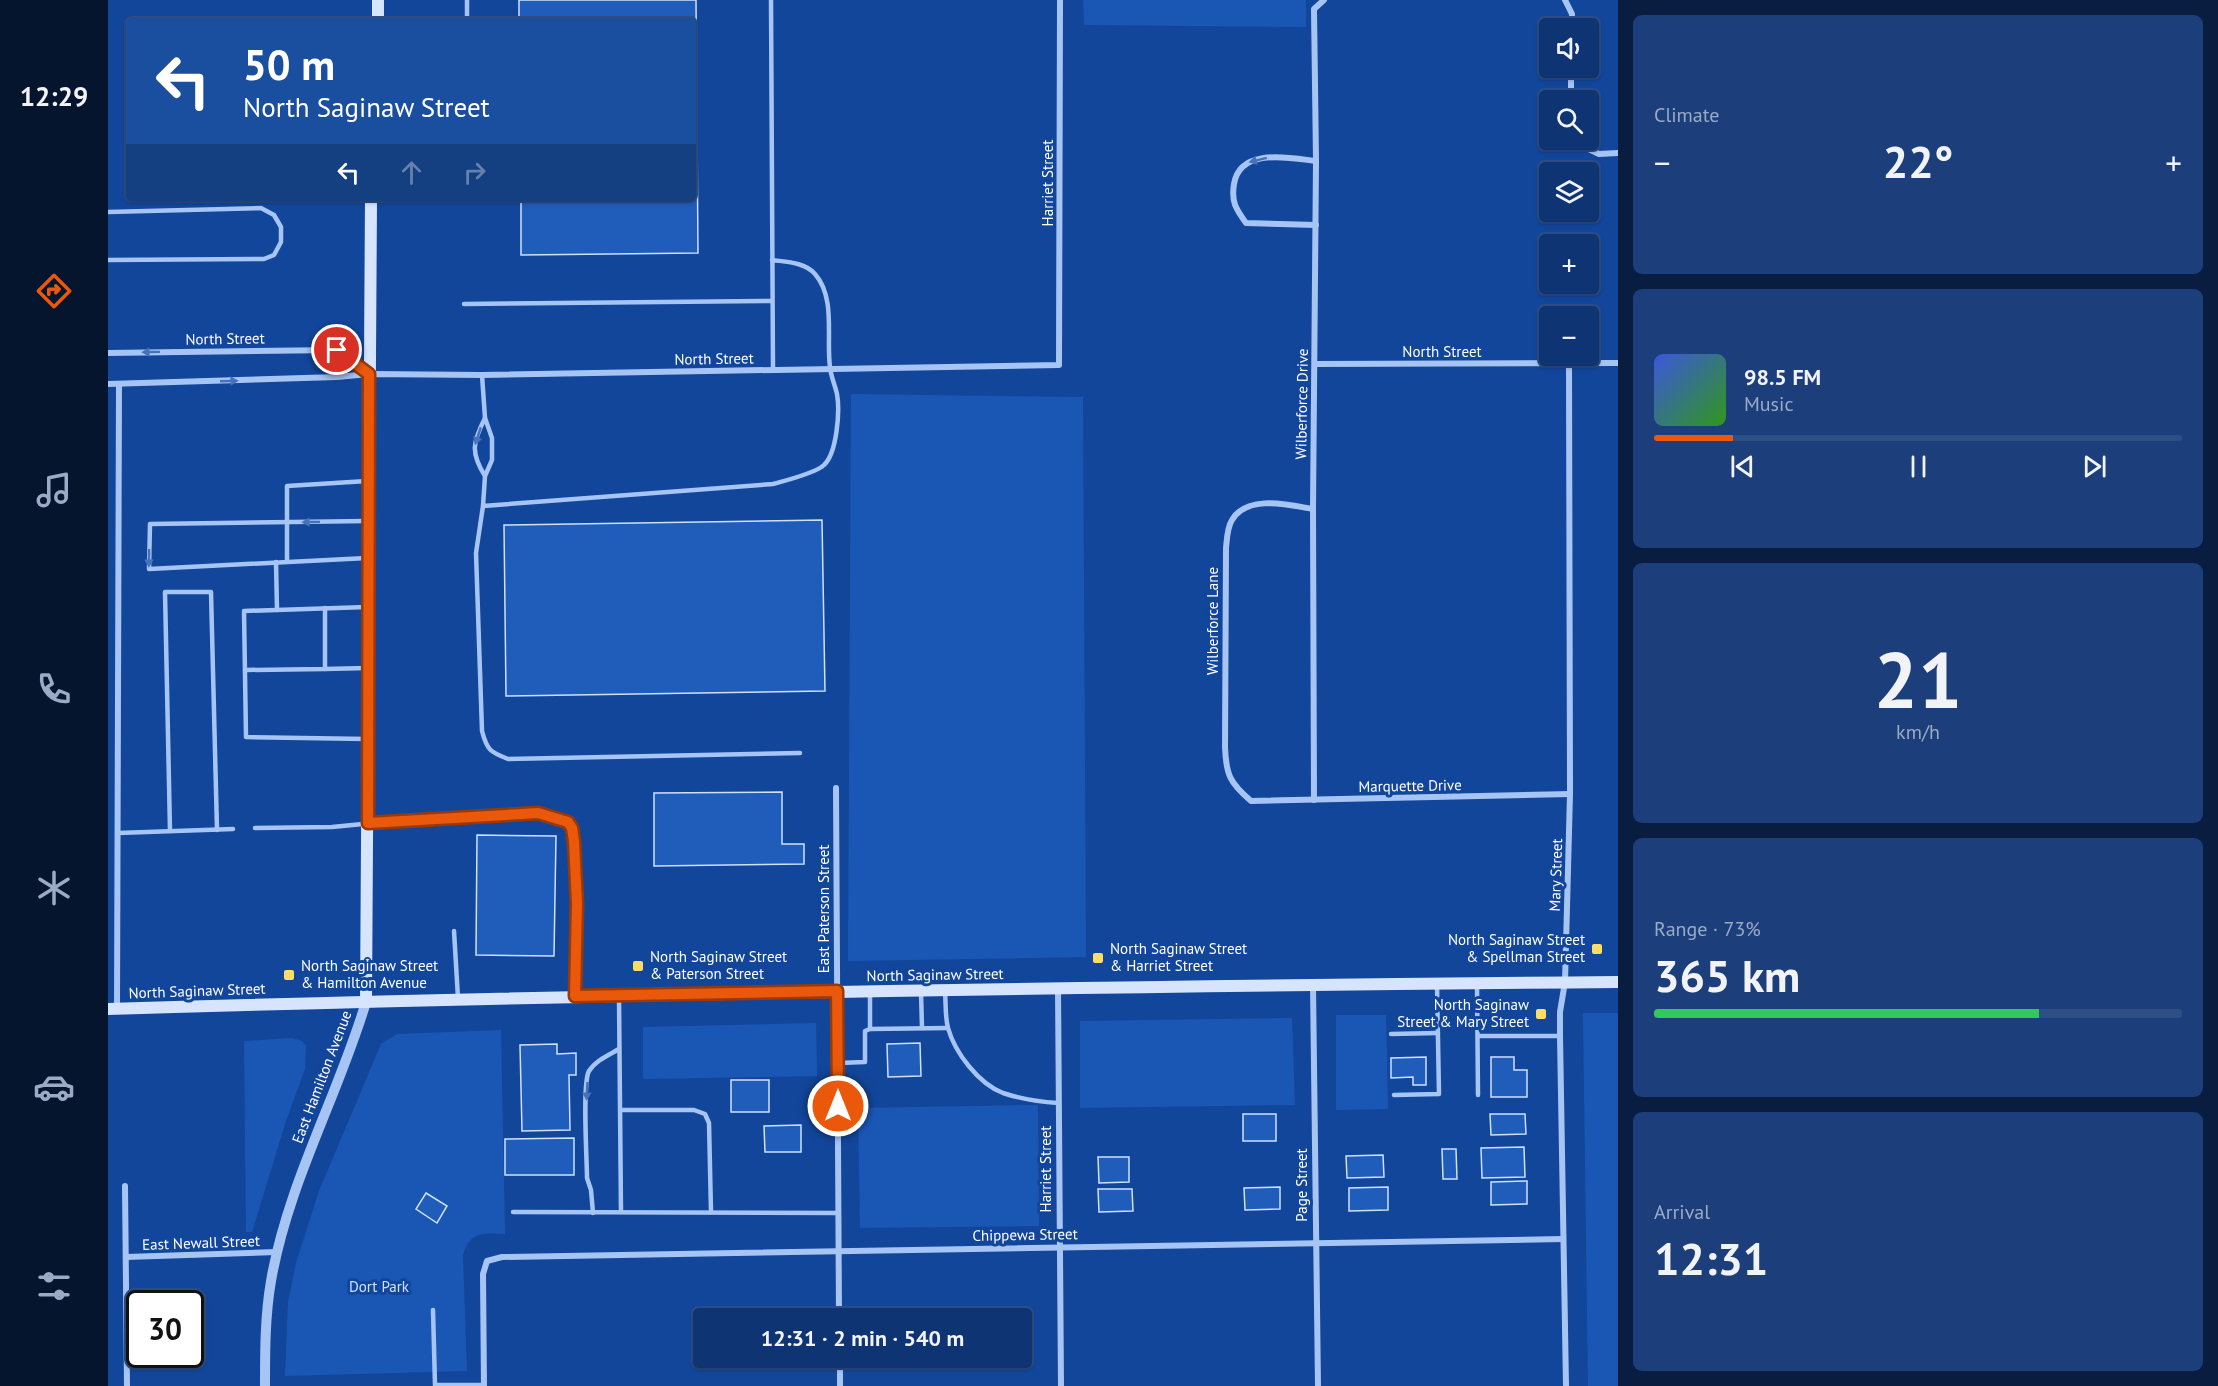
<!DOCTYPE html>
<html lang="en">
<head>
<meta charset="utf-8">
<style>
  :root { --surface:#0e3474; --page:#1c3f7c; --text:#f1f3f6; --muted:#9baac5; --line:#2e4f86; --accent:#ea580c }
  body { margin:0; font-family:"PT Sans",sans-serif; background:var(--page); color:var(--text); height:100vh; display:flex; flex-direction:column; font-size:22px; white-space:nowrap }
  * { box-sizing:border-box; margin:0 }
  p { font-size:20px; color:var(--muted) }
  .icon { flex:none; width:33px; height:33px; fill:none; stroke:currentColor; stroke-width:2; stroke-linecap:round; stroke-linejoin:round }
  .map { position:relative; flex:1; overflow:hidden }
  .panel { display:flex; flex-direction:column; gap:15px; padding:15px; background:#081d40; width:600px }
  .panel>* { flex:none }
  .guide { position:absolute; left:18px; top:18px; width:570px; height:183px; border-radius:6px; box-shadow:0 2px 4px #0004,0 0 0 2px var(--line); background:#1a4fa0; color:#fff; overflow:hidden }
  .buttons { position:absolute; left:1431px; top:18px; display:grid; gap:12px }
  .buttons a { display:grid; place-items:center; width:60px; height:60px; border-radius:6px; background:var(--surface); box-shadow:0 2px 4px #0004,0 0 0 2px var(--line); font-size:30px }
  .speed { position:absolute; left:18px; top:1290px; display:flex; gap:12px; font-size:30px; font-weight:700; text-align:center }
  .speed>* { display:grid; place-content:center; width:78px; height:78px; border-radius:50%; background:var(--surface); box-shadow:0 2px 4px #0004,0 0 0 2px var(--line); line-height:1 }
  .speed .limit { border:3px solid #111; border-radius:9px; background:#fff; color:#111 }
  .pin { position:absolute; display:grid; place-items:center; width:51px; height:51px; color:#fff; margin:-26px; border:3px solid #fff; border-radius:50%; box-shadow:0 2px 6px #0007 }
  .me { position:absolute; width:66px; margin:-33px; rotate:0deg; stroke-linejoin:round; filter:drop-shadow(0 0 4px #0008) }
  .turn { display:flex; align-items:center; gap:21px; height:126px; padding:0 18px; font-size:27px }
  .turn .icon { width:78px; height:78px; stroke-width:2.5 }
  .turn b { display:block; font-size:42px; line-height:51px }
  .lanes { display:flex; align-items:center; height:57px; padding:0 18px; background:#0003; justify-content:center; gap:30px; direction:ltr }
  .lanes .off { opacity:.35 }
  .big { font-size:45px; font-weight:700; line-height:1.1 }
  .panel .tile { flex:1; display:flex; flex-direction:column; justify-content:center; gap:9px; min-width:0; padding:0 21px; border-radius:9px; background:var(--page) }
  .panel .dial { align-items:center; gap:0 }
  .dial b { font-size:78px; line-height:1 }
  .song { display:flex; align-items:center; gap:18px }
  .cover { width:72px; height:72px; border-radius:9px; background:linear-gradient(135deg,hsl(230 70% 55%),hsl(110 70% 35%)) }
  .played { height:6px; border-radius:3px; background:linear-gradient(90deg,var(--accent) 15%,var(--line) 15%) }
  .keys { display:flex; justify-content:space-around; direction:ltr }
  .heat { display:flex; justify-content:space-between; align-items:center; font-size:33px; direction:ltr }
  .charge { height:9px; border-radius:4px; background:linear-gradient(90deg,#34c759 73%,var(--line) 0) }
  .trip { position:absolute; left:585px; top:1308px; width:339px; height:60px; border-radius:6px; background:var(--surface); box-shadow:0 2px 4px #0004,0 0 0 2px var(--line); font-weight:700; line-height:60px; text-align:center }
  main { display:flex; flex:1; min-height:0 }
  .dock { display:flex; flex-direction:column; width:108px; justify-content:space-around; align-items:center; background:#06152e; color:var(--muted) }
  .dock .icon { width:42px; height:42px }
  .dock .active { color:var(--accent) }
  .dock b { font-size:27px; color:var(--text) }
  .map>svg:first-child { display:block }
</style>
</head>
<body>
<main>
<nav class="dock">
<b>12:29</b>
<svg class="icon active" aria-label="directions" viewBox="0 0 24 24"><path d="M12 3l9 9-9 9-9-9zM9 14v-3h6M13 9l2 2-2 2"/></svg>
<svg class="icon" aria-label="music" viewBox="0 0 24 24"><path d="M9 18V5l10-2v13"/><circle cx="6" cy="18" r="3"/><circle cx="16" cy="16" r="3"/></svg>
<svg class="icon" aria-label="phone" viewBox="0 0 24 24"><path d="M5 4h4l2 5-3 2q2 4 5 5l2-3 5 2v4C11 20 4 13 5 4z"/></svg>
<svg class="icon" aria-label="climate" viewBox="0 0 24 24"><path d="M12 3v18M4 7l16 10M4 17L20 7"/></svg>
<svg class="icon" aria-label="car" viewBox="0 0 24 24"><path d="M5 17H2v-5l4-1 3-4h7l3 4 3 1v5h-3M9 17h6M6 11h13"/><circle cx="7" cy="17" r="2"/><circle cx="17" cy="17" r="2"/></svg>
<svg class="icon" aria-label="filters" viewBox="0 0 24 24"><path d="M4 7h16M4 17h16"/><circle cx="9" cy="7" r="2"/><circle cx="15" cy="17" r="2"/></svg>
</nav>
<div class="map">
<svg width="1510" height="1386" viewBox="0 0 1510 1386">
  <rect width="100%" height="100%" fill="#12469b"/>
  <g fill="#1a57b5">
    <polygon points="975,0 1198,0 1198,27 976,25"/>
    <polygon points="743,394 975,397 978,957 740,961"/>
    <polygon points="1475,1013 1510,1013 1510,1386 1480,1386"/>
    <polygon points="1228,1015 1278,1015 1280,1109 1228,1110"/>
    <polygon points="1184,1018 1187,1105 972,1108 972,1021"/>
    <polygon points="708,1023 709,1076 535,1079 535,1027"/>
    <path d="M 393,1030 L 397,1234 C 376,1233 361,1231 355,1256 L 359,1371 L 177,1376 L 180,1302 L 188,1263 L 211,1191 L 273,1044 L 289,1034 Z"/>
    <polygon points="184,1038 194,1041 198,1046 197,1069 178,1121 144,1232 138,1232 136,1041"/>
    <polygon points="930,1105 931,1226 752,1228 750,1108"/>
  </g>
  <g fill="#205cba" stroke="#cee1fe" stroke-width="1.5">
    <polygon points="411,0 588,0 590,253 413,255 413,198 585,198 585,21 411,21"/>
    <polygon points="714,520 717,691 398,696 396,525"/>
    <polygon points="674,792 674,844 696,844 696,864 546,866 546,793"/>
    <polygon points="369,835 448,836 446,956 368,955"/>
    <polygon points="812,1043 813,1076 780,1077 779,1044"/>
    <polygon points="449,1044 449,1054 468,1053 468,1075 461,1075 462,1130 414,1131 412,1045"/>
    <polygon points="1318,1057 1318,1085 1305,1085 1305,1077 1283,1078 1283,1058"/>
    <polygon points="1383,1057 1406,1057 1406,1070 1419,1070 1419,1097 1383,1097"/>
    <rect x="623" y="1080" width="38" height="32"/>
    <rect x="1135" y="1114" width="33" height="27"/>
    <polygon points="1382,1114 1417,1114 1418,1134 1383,1135"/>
    <polygon points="693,1125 693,1152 657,1152 656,1126"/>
    <polygon points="466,1138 466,1175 397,1175 397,1139"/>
    <polygon points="1416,1147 1417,1177 1374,1178 1373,1148"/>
    <polygon points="1334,1149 1348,1149 1349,1179 1335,1179"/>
    <polygon points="1275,1155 1276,1177 1239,1178 1238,1156"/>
    <polygon points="990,1157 1021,1157 1021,1182 991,1183"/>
    <polygon points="1419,1181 1419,1204 1383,1205 1383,1182"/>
    <polygon points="1172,1187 1172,1209 1137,1210 1136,1188"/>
    <polygon points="1280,1187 1280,1210 1241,1211 1241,1188"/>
    <polygon points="990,1189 1024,1189 1025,1211 991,1212"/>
    <polygon points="318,1193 339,1206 329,1223 308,1209"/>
  </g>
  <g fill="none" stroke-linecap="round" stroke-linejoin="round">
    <g stroke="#a6c5f4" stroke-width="4.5">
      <polyline points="359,0 359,21"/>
      <polyline points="663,0 665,369"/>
      <polyline points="0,212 153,208 166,215 173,227 173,242 166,255 156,259 0,260"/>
      <polyline points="356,304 664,301"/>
      <polyline points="374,375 377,418"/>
      <path d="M 377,476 C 362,452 365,442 377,418 L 384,438 L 384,460 L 377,476 L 375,506 L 665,484 C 676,481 708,473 716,465 C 729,453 732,411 729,394 C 727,385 723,377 722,367 C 718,338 728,298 707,274 C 697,262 678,262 664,260"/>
      <path d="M 375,506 L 368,553 L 374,731 C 379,750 382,752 400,759 L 692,753"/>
      <polyline points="259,521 42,524 41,569 259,558"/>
      <polyline points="179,561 179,486 259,481"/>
      <polyline points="168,562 169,610"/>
      <polyline points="217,669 259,668"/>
      <polyline points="137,670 217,669 217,608"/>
      <polyline points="259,739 138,737 136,611 259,607"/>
      <path d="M 147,828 L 224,827 L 296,820 L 411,813 C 426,813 449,812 460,823 C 474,834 467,972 467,996"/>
      <polyline points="62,831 57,592 103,592 109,830"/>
      <polyline points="10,833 125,829"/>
      <polyline points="346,931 350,998"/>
      <polyline points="1369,984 1370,1095"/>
      <polyline points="813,992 814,1028"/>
      <path d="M 837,992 C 838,1004 837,1017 840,1028 C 847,1053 871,1084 895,1093 C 913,1099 932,1102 950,1103"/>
      <polyline points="762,993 762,1029"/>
      <polyline points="511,998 513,1212"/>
      <polyline points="1283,1034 1330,1033"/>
      <polyline points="1370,1036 1452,1036"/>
      <polyline points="730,1063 757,1062 757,1031 762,1029 840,1028"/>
      <polyline points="1286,1095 1331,1094 1329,984"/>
      <polyline points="512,1110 586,1110 597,1114 601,1123 603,1212"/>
      <polyline points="405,1212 730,1213"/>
      <path d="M 485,1213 L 483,1190 L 479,1178 C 479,1160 474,1083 481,1071 C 488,1060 501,1055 511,1049"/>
      <polyline points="325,1310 327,1385 376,1385"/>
    </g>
    <g stroke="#a6c5f4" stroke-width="6">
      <polyline points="1457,0 1464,14 1464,28"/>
      <polyline points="1463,100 1463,68"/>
      <polyline points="1469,140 1472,145 1491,154 1510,153"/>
      <path d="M 1208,225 L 1138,223 C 1128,209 1123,202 1126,184 C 1132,147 1182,158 1208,161"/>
      <polyline points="0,353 229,350 261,374"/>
      <polyline points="1207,364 1510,363"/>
      <polyline points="0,384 229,377 261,374 374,375 951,365 952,0"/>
      <path d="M 1205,509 C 1181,505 1139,494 1124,520 C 1119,528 1119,539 1118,548 L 1117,747 C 1118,775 1122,783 1143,801 L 1462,794"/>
      <polyline points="728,788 731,1318"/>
      <polyline points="1206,800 1205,509 1208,161 1206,9 1216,0"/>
      <polyline points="1205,985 1210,1386"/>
      <polyline points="950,988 953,1386"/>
      <polyline points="9,1009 11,384"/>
      <polyline points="17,1186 19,1386"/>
      <polyline points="18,1257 169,1252"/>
      <polyline points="732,1358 732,1386"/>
      <polyline points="376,1386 375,1274 379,1261 394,1257 1455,1239"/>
      <polyline points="1458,1386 1452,1036 1452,1012 1457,982 1462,794 1461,364"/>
    </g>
    <path stroke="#a6c5f4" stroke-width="10" d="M 157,1386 C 157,1351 157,1316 163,1281 C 180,1183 230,1096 258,1002"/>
    <g stroke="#d6e5fd" stroke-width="12">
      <polyline points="270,21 270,0"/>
      <polyline points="258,1002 263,198"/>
      <path d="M 0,1009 C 503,994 1007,986 1510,982"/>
    </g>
  </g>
  <defs><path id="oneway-solid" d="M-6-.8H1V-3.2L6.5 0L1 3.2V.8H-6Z" transform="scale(1.5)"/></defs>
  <g fill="#4672ba">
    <use href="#oneway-solid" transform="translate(1150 160) rotate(166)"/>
    <use href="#oneway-solid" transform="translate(43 352) rotate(179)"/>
    <use href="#oneway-solid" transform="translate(121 381) rotate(-2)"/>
    <use href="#oneway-solid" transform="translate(370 436) rotate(108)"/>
    <use href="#oneway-solid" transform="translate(203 522) rotate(179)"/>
    <use href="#oneway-solid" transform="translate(41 558) rotate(91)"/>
    <use href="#oneway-solid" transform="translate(479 1091) rotate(93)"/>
  </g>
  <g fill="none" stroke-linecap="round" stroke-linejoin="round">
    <g stroke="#983908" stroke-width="15">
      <polyline id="route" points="229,350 261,374 260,823 430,813 460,822 464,828 466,841 469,904 467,996 729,991 730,1106"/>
    </g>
    <use href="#route" stroke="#ea580c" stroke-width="10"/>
  </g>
  <g fill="#ffdc69" stroke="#12469b" stroke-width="2">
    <rect x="1483" y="943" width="12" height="12" rx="3"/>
    <rect x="984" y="952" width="12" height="12" rx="3"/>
    <rect x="524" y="960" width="12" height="12" rx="3"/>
    <rect x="175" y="969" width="12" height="12" rx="3"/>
    <rect x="1427" y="1008" width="12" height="12" rx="3"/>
  </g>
  <g text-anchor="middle" stroke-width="6" stroke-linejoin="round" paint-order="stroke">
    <g font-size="15" fill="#fff" stroke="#12469b">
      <text transform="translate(940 183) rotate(-90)" y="5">Harriet Street</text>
      <text transform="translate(117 339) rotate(-1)" y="5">North Street</text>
      <text x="1334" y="357">North Street</text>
      <text transform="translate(606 359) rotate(-1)" y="5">North Street</text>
      <text transform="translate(1194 404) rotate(-89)" y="5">Wilberforce Drive</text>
      <text transform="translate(1105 621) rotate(-90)" y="5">Wilberforce Lane</text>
      <text transform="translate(1302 786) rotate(-1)" y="5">Marquette Drive</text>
      <text transform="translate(1448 875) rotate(-88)" y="5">Mary Street</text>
      <text transform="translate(716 909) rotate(-90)" y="5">East Paterson Street</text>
      <text transform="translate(827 975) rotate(-1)" y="5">North Saginaw Street</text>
      <text transform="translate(89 991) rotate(-2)" y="5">North Saginaw Street</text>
      <text transform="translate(214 1077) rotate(-69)" y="5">East Hamilton Avenue</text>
      <text transform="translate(938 1169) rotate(-90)" y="5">Harriet Street</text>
      <text transform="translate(1194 1185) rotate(-90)" y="5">Page Street</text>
      <text transform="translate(917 1235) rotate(-1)" y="5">Chippewa Street</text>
      <text transform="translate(93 1243) rotate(-2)" y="5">East Newall Street</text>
    </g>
    <g font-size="15" fill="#fff" stroke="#12469b" text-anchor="start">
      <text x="1477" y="945" text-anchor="end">North Saginaw Street<tspan x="1477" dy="17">&amp; Spellman Street</tspan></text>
      <text x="1002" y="954">North Saginaw Street<tspan x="1002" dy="17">&amp; Harriet Street</tspan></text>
      <text x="542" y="962">North Saginaw Street<tspan x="542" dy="17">&amp; Paterson Street</tspan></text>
      <text x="193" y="971">North Saginaw Street<tspan x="193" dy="17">&amp; Hamilton Avenue</tspan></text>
      <text x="1421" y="1010" text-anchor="end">North Saginaw<tspan x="1421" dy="17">Street &amp; Mary Street</tspan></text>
    </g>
    <g font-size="15" fill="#cee1fe" stroke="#12469b">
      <text x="271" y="1292">Dort Park</text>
    </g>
  </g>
</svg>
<div class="buttons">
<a><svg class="icon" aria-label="sound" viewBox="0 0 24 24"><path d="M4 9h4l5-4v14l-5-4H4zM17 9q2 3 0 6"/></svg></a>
<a><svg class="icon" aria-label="search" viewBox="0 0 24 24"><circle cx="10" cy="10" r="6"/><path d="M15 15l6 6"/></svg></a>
<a><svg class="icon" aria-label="layers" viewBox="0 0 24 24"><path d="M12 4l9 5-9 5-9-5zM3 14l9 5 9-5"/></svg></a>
<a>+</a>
<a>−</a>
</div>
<div class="speed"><div class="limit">30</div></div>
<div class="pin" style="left:229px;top:350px;background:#d93025"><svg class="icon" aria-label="arrive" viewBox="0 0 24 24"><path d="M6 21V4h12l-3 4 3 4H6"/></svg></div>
<svg class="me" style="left:730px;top:1106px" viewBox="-20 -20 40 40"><circle r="17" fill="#ea580c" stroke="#fff" stroke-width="3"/><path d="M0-11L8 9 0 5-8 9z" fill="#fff"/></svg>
<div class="trip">12:31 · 2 min · 540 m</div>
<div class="guide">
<div class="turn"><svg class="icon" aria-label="left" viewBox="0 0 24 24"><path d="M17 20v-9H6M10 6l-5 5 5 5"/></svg><div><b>50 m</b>North Saginaw Street</div></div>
<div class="lanes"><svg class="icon" aria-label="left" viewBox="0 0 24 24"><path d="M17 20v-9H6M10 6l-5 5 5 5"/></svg><svg class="icon off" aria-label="ahead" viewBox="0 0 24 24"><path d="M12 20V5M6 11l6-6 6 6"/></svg><svg class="icon off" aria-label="right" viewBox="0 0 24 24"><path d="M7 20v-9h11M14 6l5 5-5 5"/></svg></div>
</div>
</div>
<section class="panel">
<div class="tile"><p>Climate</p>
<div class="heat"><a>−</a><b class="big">22°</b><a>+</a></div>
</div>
<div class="tile">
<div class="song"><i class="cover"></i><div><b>98.5 FM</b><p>Music</p></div></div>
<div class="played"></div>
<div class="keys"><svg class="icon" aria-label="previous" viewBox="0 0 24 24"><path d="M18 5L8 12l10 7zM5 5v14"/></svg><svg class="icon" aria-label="pause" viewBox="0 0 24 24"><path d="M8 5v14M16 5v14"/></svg><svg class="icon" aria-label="next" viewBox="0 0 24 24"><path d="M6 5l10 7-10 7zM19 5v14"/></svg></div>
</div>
<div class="tile dial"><b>21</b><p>km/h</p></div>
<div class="tile"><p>Range · 73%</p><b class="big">365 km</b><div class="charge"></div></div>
<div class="tile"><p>Arrival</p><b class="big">12:31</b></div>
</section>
</main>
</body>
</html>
